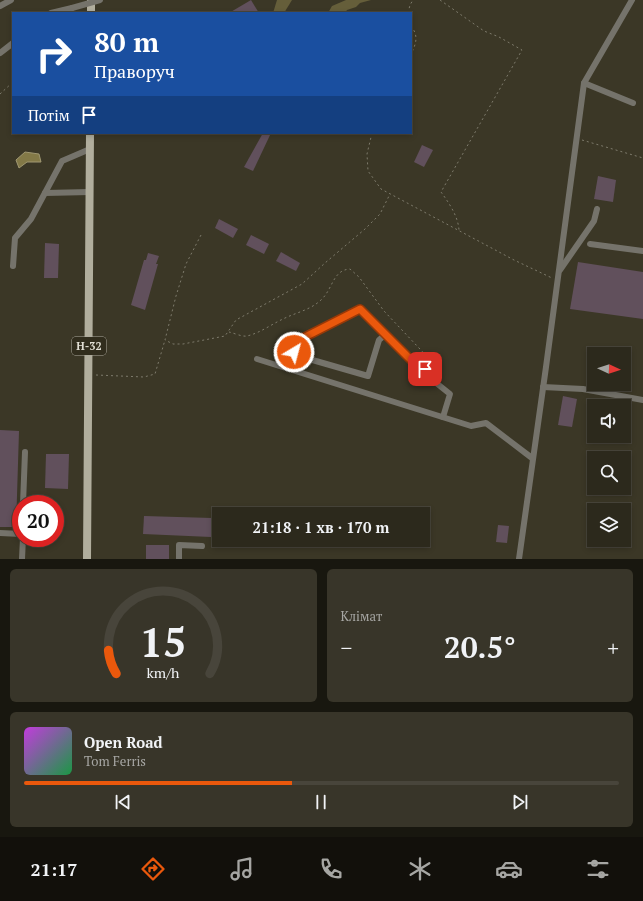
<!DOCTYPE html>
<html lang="uk">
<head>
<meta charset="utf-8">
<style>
  :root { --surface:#2c291c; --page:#383529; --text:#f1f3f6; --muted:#a6a6a3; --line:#48453b; --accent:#ea580c }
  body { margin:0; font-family:"PT Serif",serif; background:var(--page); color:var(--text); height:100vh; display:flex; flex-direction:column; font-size:15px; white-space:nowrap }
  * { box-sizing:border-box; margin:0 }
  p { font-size:13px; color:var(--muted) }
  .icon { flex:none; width:22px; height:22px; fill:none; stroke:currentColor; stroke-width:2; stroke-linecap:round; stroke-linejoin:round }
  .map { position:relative; height:559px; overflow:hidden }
  .side { display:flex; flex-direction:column; gap:10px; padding:10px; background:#18170f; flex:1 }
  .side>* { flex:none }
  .guide { position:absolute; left:12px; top:12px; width:400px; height:122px; border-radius:0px; box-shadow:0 2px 6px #0003,0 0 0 1px var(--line); background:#1a4fa0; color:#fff; overflow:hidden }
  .needle { width:26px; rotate:93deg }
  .controls { position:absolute; left:587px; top:347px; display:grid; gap:8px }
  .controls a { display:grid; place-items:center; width:44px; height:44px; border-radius:0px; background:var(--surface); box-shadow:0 2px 6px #0003,0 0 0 1px var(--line); font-size:20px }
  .speed { position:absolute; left:12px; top:495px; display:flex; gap:8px; font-size:20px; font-weight:700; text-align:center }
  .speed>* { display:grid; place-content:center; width:52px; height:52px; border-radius:50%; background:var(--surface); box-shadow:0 2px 6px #0003,0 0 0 1px var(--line); line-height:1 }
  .speed .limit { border:6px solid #d22; background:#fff; color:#111 }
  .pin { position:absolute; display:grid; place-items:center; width:34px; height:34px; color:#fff; margin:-17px; border-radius:8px; box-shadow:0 2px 6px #0006 }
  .me { position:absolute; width:44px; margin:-22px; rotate:37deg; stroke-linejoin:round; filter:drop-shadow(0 0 3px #0008) }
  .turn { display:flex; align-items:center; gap:14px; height:84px; padding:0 16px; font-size:18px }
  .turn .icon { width:52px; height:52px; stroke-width:2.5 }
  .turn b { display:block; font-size:28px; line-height:34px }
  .then { display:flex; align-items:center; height:38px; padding:0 16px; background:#0003; gap:8px; font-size:15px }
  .big { font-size:30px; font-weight:800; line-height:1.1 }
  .side .widget { flex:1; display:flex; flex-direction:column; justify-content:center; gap:6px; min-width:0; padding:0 14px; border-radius:6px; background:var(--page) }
  .side .dial { align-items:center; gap:0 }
  .dial svg { height:104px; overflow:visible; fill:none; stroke:var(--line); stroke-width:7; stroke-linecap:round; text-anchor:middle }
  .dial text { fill:var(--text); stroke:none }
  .song { display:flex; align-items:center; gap:12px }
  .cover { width:48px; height:48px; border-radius:6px; background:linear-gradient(135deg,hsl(290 70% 55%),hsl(140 70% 35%)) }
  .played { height:4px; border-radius:2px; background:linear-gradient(90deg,var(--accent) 45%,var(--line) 45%) }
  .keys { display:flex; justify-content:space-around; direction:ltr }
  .heat { display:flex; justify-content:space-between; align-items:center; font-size:22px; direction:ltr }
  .side .tiles { flex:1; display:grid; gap:10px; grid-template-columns:1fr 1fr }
  .widget:last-child { grid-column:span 2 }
  .trip { position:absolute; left:212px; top:507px; width:218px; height:40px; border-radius:0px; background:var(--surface); box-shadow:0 2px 6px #0003,0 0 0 1px var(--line); font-weight:800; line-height:40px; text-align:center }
  .menu { display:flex; height:64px; justify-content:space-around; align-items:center; background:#12100b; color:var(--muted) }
  .menu .icon { width:28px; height:28px }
  .menu .current { color:var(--accent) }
  .menu b { font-size:18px; color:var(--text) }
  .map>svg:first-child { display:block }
</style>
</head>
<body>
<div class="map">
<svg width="643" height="559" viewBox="0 0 643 559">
  <rect width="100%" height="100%" fill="#3b3726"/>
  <g fill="#655e3a">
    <polygon points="277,0 292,0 284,13 273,13"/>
    <polygon points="346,0 371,0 360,3 356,7 347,10 345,13 328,13 332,6"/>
  </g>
  <polygon fill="#837947" stroke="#a09872" points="25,152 39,154 41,162 27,162 19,168 16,160"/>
  <g fill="#61505c">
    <polygon points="251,0 259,13 229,13"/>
    <polygon points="263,133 271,133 253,171 244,167"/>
    <polygon points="422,145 433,150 424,167 414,162"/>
    <polygon points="598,176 616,180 613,202 594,199"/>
    <polygon points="219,219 238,229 233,238 215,228"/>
    <polygon points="251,235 269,244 264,254 246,245"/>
    <polygon points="45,243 59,244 58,278 44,278"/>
    <polygon points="281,252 300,263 296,271 276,261"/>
    <polygon points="148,253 159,256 156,264 158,264 145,310 131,305 144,260 146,260"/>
    <polygon points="578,262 643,272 643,319 570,309"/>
    <polygon points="563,396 577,399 572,427 558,425"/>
    <polygon points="0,430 19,431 16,527 0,527"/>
    <polygon points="46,454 69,454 68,489 45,488"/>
    <polygon points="144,516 212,518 211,537 143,534"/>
    <polygon points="498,525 509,526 507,543 496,542"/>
    <rect x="146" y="545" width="23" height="14"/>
  </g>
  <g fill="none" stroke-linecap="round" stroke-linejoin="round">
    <g stroke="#7e7b6c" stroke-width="1" stroke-dasharray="2 3" stroke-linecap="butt">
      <path d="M 440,0 L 484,31 L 499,37 L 522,50 L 441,192 C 449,203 458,216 459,230"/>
      <polyline points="408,13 410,5 413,0"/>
      <path d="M 411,26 C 419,36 416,44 411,54"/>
      <polyline points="0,94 13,82"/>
      <polyline points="372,133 367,154 368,171 381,189 514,260 552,278"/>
      <polyline points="582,140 643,158"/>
      <polyline points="201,235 186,264 176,296 165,340 173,344 183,344 225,336 236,320 302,284 325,263 365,229 380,214 390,194"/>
      <path d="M 229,332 C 234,333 242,337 247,336 C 260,333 272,324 283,319 C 297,312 311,310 322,299 C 333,288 333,270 350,269 L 359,277 L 384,311 L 436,366"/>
      <polyline points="96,375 144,377 155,374 165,340"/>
    </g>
    <g stroke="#75736b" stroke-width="6">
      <polyline points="0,6 11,0"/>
      <polyline points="51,13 72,8"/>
      <polyline points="0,53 13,43"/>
      <polyline points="584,83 633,103"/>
      <polyline points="45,193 90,192"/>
      <polyline points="590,244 643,251"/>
      <polyline points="13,266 15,238 31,219 62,161 90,149"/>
      <polyline points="560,270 594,221 597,209"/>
      <polyline points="386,334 360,309 299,340 294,352 302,357 368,376 379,340 386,334 415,364 435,374 435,382 450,394 443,417"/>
      <polyline points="257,359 471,426 486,423 532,458"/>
      <polyline points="543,387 583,389 643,400"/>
      <polyline points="23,504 25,452"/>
      <polyline points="0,533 21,534"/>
      <polyline points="22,559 23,538"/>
      <polyline points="179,559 179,545 202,546"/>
      <polyline points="519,559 546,367 584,83 632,0"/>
    </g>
    <g stroke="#b1ae9d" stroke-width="8">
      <polyline points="91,13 91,0"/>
      <polyline points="87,559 90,133"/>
    </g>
    <polyline stroke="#75736b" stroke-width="6" points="72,8 100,0"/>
  </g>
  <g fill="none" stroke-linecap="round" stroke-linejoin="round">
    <g stroke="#983908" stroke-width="10">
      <polyline id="route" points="294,352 299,340 360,309 415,364 425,369"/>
    </g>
    <use href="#route" stroke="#ea580c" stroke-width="7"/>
  </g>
  <g text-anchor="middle" stroke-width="4" stroke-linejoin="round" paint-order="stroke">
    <rect fill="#312d1d" stroke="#adaa9e" stroke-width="1" x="72" y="337" width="34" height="18" rx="3"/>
    <g font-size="11" font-weight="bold" fill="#e2e0d5">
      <text x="89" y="350">Н-32</text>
    </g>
  </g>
</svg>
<div class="controls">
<a><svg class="needle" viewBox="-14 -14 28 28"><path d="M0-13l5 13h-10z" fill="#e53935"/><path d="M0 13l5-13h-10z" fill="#a6a6a3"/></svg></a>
<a><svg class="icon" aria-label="sound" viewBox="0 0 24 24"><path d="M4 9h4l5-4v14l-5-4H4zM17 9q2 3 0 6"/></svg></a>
<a><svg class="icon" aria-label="search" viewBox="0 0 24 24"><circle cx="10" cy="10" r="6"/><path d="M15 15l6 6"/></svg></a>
<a><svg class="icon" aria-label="layers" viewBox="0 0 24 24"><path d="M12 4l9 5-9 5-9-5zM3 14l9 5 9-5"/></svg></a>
</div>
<div class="speed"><div class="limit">20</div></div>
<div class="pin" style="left:425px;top:369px;background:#d93025"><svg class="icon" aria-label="arrive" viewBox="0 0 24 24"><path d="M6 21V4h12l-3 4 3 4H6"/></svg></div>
<svg class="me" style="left:294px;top:352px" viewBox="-20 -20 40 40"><circle r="17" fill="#ea580c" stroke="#fff" stroke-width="3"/><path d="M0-11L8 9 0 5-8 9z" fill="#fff"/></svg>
<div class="trip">21:18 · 1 хв · 170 m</div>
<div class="guide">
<div class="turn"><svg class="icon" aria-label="right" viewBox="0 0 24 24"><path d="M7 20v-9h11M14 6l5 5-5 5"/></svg><div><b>80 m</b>Праворуч</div></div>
<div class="then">Потім<svg class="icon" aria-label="arrive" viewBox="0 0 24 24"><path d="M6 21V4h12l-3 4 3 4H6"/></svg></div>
</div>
</div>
<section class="side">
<div class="tiles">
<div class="widget dial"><svg viewBox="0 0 100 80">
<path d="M14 69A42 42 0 1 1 86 69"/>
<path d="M14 69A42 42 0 0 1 8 51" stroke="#ea580c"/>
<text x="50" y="56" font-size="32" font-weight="700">15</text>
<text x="50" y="72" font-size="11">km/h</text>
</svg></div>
<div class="widget"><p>Клімат</p>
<div class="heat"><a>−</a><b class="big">20.5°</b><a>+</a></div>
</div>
<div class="widget">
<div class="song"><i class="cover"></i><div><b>Open Road</b><p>Tom Ferris</p></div></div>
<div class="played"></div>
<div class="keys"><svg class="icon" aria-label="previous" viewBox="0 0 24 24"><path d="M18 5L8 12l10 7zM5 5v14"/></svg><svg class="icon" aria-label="pause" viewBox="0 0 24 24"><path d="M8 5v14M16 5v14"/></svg><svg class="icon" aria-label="next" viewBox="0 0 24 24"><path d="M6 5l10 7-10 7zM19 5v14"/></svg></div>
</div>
</div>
</section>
<nav class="menu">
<b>21:17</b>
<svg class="icon current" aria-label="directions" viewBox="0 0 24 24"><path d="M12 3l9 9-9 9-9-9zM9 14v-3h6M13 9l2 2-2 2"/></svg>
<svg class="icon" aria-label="music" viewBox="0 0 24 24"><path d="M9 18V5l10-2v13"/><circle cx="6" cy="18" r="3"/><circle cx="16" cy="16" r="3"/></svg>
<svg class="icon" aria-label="phone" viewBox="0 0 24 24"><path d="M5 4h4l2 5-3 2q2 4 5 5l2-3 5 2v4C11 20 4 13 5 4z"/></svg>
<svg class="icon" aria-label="climate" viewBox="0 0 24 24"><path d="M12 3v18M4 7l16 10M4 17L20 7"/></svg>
<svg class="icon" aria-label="car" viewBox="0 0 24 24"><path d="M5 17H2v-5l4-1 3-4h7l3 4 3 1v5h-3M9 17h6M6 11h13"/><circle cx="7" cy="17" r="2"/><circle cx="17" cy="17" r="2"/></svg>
<svg class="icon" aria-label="filters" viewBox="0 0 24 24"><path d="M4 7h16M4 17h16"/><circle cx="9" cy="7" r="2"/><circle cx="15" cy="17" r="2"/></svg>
</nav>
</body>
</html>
